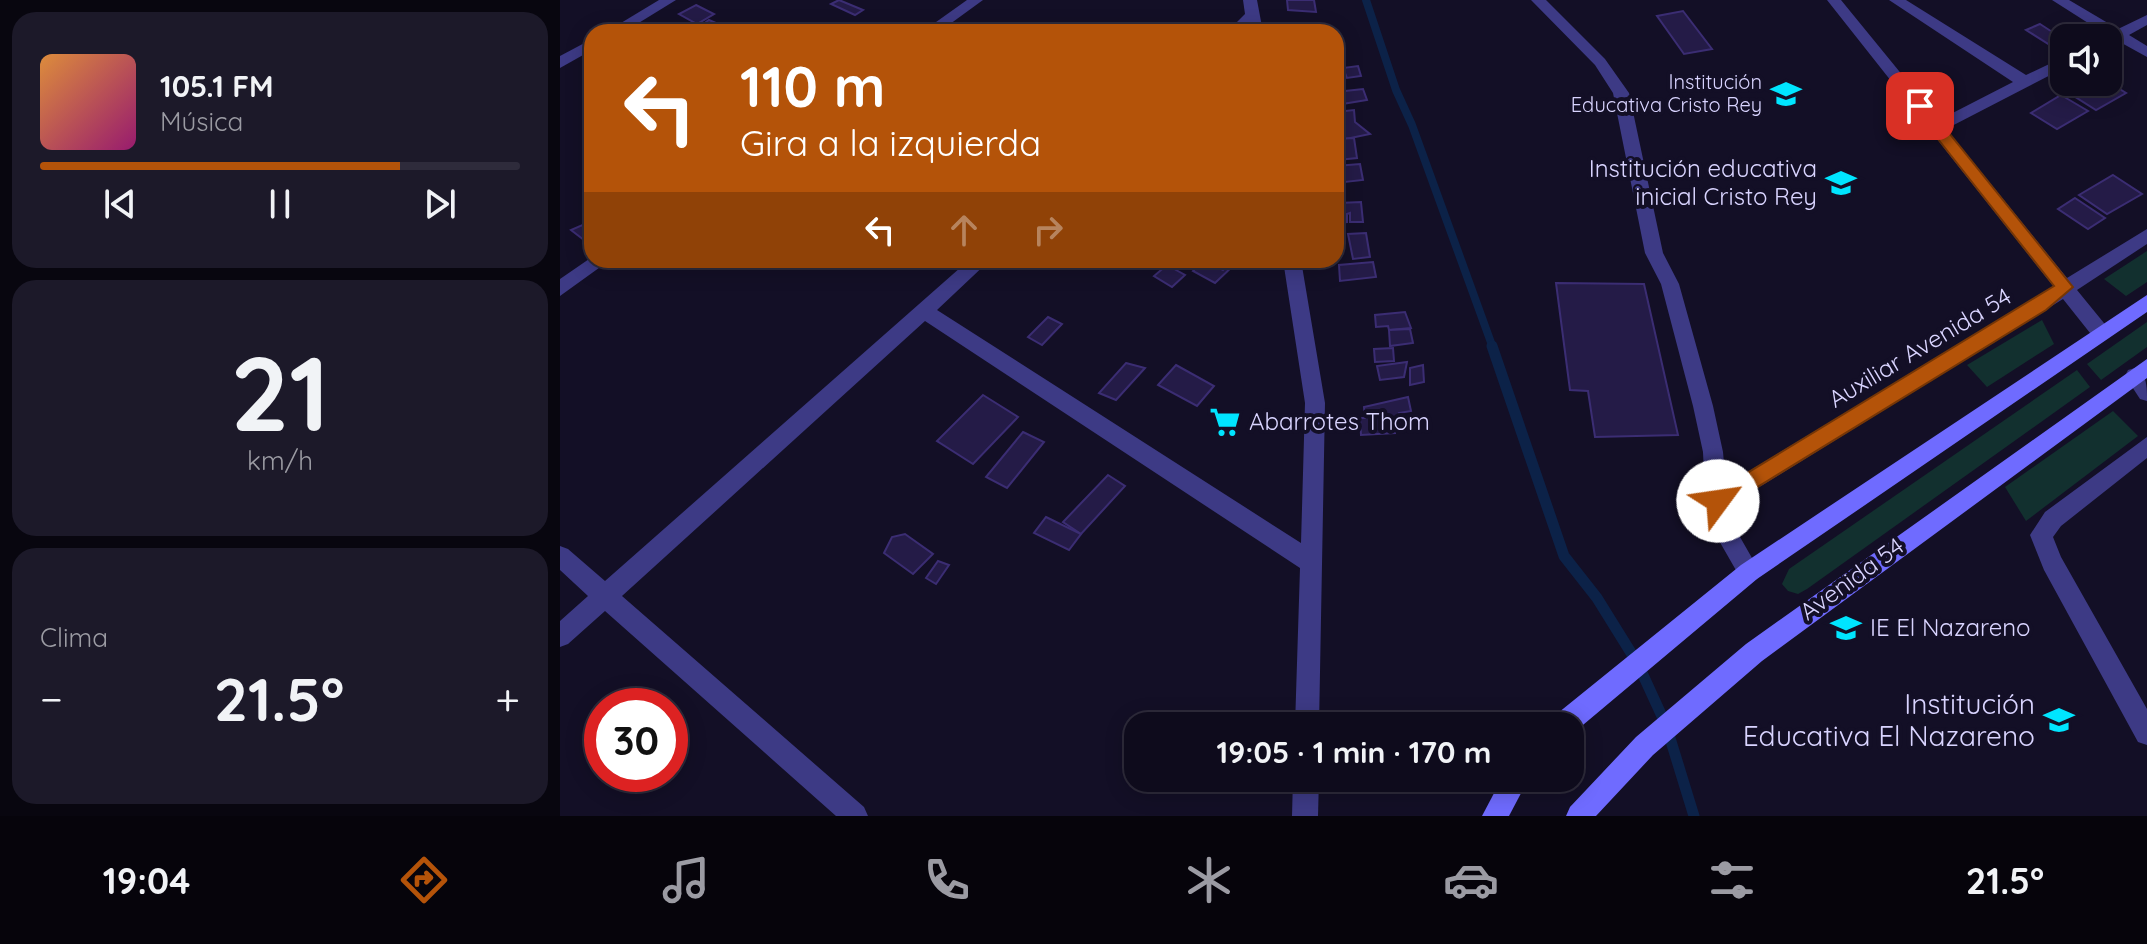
<!DOCTYPE html>
<html lang="es">
<head>
<meta charset="utf-8">
<style>
  :root { --surface:#0e0b1c; --page:#1c1929; --text:#f1f3f6; --muted:#9b9ba3; --line:#2e2b3b; --accent:#b45309 }
  body { margin:0; font-family:Quicksand,sans-serif; background:var(--page); color:var(--text); height:100vh; display:flex; flex-direction:column; font-size:30px; white-space:nowrap }
  * { box-sizing:border-box; margin:0 }
  p { font-size:26px; color:var(--muted) }
  .icon { flex:none; width:44px; height:44px; fill:none; stroke:currentColor; stroke-width:2; stroke-linecap:round; stroke-linejoin:round }
  .map { position:relative; flex:1; overflow:hidden }
  .details { display:flex; flex-direction:column; gap:12px; padding:12px; background:#08060f; width:560px }
  .details>* { flex:none }
  .guide { position:absolute; left:24px; top:24px; width:760px; height:244px; border-radius:24px; box-shadow:0 4px 20px #0003,0 0 0 2px var(--line); background:#b45309; color:#fff; overflow:hidden }
  .tools { position:absolute; left:1490px; top:24px; display:grid; gap:16px }
  .tools a { display:grid; place-items:center; width:72px; height:72px; border-radius:16px; background:var(--surface); box-shadow:0 4px 20px #0003,0 0 0 2px var(--line); font-size:40px }
  .speed { position:absolute; left:24px; top:688px; display:flex; gap:16px; font-size:40px; font-weight:700; text-align:center }
  .speed>* { display:grid; place-content:center; width:104px; height:104px; border-radius:50%; background:var(--surface); box-shadow:0 4px 20px #0003,0 0 0 2px var(--line); line-height:1 }
  .speed .limit { border:12px solid #d22; background:#fff; color:#111 }
  .pin { position:absolute; display:grid; place-items:center; width:68px; height:68px; color:#fff; margin:-34px; border-radius:16px; box-shadow:0 4px 12px #0006 }
  .me { position:absolute; width:88px; margin:-44px; rotate:59deg; stroke-linejoin:round; filter:drop-shadow(0 0 6px #0008) }
  .turn { display:flex; align-items:center; gap:28px; height:168px; padding:0 24px; font-size:36px }
  .turn .icon { width:104px; height:104px; stroke-width:2.5 }
  .turn b { display:block; font-size:56px; line-height:68px }
  .lanes { display:flex; align-items:center; height:76px; padding:0 24px; background:#0003; justify-content:center; gap:40px; direction:ltr }
  .lanes .off { opacity:.35 }
  .big { font-size:60px; font-weight:700; line-height:1.1 }
  .details .tile { flex:1; display:flex; flex-direction:column; justify-content:center; gap:12px; min-width:0; padding:0 28px; border-radius:24px; background:var(--page) }
  .details .dial { align-items:center; gap:0 }
  .dial b { font-size:104px; line-height:1 }
  .song { display:flex; align-items:center; gap:24px }
  .cover { width:96px; height:96px; border-radius:12px; background:linear-gradient(135deg,hsl(30 70% 55%),hsl(320 70% 35%)) }
  .played { height:8px; border-radius:4px; background:linear-gradient(90deg,var(--accent) 75%,var(--line) 75%) }
  .keys { display:flex; justify-content:space-around; direction:ltr }
  .heat { display:flex; justify-content:space-between; align-items:center; font-size:44px; direction:ltr }
  .trip { position:absolute; left:564px; top:712px; width:460px; height:80px; border-radius:24px; background:var(--surface); box-shadow:0 4px 20px #0003,0 0 0 2px var(--line); font-weight:700; line-height:80px; text-align:center }
  .menu { display:flex; height:128px; justify-content:space-around; align-items:center; background:#06040b; color:var(--muted) }
  .menu .icon { width:56px; height:56px }
  .menu .on { color:var(--accent) }
  .menu b { font-size:36px; color:var(--text) }
  main { display:flex; flex:1; min-height:0 }
  .map>svg:first-child { display:block }
</style>
</head>
<body>
<main>
<section class="details">
<div class="tile">
<div class="song"><i class="cover"></i><div><b>105.1 FM</b><p>Música</p></div></div>
<div class="played"></div>
<div class="keys"><svg class="icon" aria-label="previous" viewBox="0 0 24 24"><path d="M18 5L8 12l10 7zM5 5v14"/></svg><svg class="icon" aria-label="pause" viewBox="0 0 24 24"><path d="M8 5v14M16 5v14"/></svg><svg class="icon" aria-label="next" viewBox="0 0 24 24"><path d="M6 5l10 7-10 7zM19 5v14"/></svg></div>
</div>
<div class="tile dial"><b>21</b><p>km/h</p></div>
<div class="tile"><p>Clima</p>
<div class="heat"><a>−</a><b class="big">21.5°</b><a>+</a></div>
</div>
</section>
<div class="map">
<svg width="1587" height="816" viewBox="0 0 1587 816">
  <rect width="100%" height="100%" fill="#130f26"/>
  <g fill="#12302f">
    <polygon points="1587,251 1587,282 1566,296 1544,279"/>
    <polygon points="1482,320 1494,344 1427,387 1407,365"/>
    <polygon points="1587,322 1587,347 1541,380 1527,364"/>
    <polygon points="1517,370 1530,387 1247,589 1238,594 1228,591 1222,584 1229,569"/>
    <polygon points="1553,411 1578,436 1466,521 1445,487"/>
  </g>
  <g fill="none" stroke-linecap="round" stroke-linejoin="round">
    <polyline stroke="#0c2248" stroke-width="8" points="806,0 836,90 852,125 933,348"/>
    <polyline stroke="#0c2248" stroke-width="11" points="932,346 1004,556 1037,598 1078,664 1106,725 1134,816"/>
  </g>
  <g fill="#241b47" stroke="#3b2d73" stroke-width="2">
    <polygon points="279,0 303,10 295,15 271,4"/>
    <polygon points="727,0 754,0 756,12 728,10"/>
    <polygon points="136,5 154,14 137,24 119,14"/>
    <polygon points="1123,11 1152,49 1124,54 1097,16"/>
    <polygon points="149,20 165,27 152,32 139,27"/>
    <polygon points="310,23 328,30 297,32"/>
    <polygon points="1480,24 1503,39 1490,45 1466,30"/>
    <polygon points="798,66 801,76 787,78 783,68"/>
    <polygon points="1528,82 1548,82 1566,93 1536,110 1509,93"/>
    <polygon points="803,89 807,100 776,105 776,92"/>
    <polygon points="1501,95 1528,111 1497,129 1471,113"/>
    <polygon points="794,110 795,122 810,134 776,141 776,112"/>
    <polygon points="794,138 797,158 778,160 776,139"/>
    <polygon points="800,164 803,180 776,183 776,166"/>
    <polygon points="1553,175 1582,194 1547,214 1519,195"/>
    <polygon points="1515,198 1545,218 1528,229 1498,209"/>
    <polygon points="801,202 803,222 790,222 790,213 787,214 787,222 776,223 776,216 780,216 779,203"/>
    <polygon points="27,223 32,226 32,235 24,240 11,230"/>
    <polygon points="806,233 810,257 793,259 788,234"/>
    <polygon points="644,260 663,270 670,263 674,265 655,283 633,271"/>
    <polygon points="813,262 816,277 780,281 779,265"/>
    <polygon points="607,265 625,275 612,287 594,276"/>
    <polygon points="996,283 1084,284 1118,435 1035,437 1028,391 1010,390"/>
    <polygon points="845,312 851,328 829,330 828,326 816,327 815,315"/>
    <polygon points="488,317 502,324 482,345 468,337"/>
    <polygon points="850,329 853,343 830,346 829,330"/>
    <polygon points="833,348 834,361 815,362 814,349"/>
    <polygon points="847,362 844,377 820,380 817,366"/>
    <polygon points="566,363 585,368 556,400 539,393"/>
    <polygon points="616,365 654,386 637,406 598,385"/>
    <polygon points="863,365 864,382 850,385 850,368"/>
    <polygon points="423,395 458,417 413,464 377,441"/>
    <polygon points="848,397 851,411 839,413 841,421 834,423 835,433 801,435 800,418 805,418 804,407"/>
    <polygon points="463,432 484,442 447,488 426,477"/>
    <polygon points="548,475 565,486 521,534 503,522"/>
    <polygon points="486,517 521,534 509,550 474,533"/>
    <polygon points="345,534 373,554 353,574 324,553 332,537"/>
    <polygon points="378,561 389,565 376,584 366,578"/>
  </g>
  <g fill="none" stroke-linecap="round" stroke-linejoin="round">
    <g fill="#3d3a85" fill-rule="evenodd">
      <polygon points="99,0 116,0 64,32 46,32"/>
      <polygon points="407,0 423,0 379,32 362,32"/>
      <polygon points="683,0 697,0 703,32 689,32 688,27 683,32 667,32 685,14"/>
      <polygon points="971,0 986,0 1045,59 1069,93 1103,253 1119,284 1153,406 1163,452 1166,485 1494,287 1267,0 1281,0 1379,120 1453,82 1329,0 1346,0 1466,75 1504,57 1504,68 1386,129 1507,278 1587,229 1587,244 1517,290 1548,328 1550,333 1548,338 1534,338 1503,299 1167,507 1168,516 1200,572 1197,579 1189,583 1181,579 1146,518 1143,452 1133,406 1101,284 1085,253 1053,93 1035,65"/>
      <polygon points="1492,0 1509,0 1558,29 1587,15 1587,25 1569,35 1587,46 1587,57 1558,41 1548,45 1548,38 1542,38 1547,35"/>
      <polygon points="32,39 32,50 0,68 0,56"/>
      <polygon points="32,257 32,260 50,260 0,296 0,279"/>
      <polygon points="409,260 430,260 377,310 741,543 745,403 723,260 741,260 765,403 759,726 735,726 740,568 365,321 62,596 304,807 308,816 276,816 45,611 8,644 0,647 0,621 28,596 0,570 0,546 8,549 45,581"/>
      <path d="M 1575,368 C 1587,373 1587,387 1587,401 L 1580,399 L 1565,376 L 1568,370 Z"/>
      <polygon points="1587,437 1587,458 1501,526 1493,537 1501,557 1587,709 1587,745 1578,742 1484,570 1470,535 1485,512"/>
      <polygon points="733,778 759,778 758,816 732,816"/>
    </g>
    <g fill="#6f6bff" fill-rule="evenodd">
      <polygon points="1587,295 1587,312 1197,579 1011,735 1010,726 990,726 993,717 1181,565"/>
      <polygon points="1587,359 1587,378 1202,661 1093,755 1036,816 1006,816 1010,807 1076,737 1186,644"/>
      <polygon points="942,778 969,778 949,816 922,816"/>
    </g>
  </g>
  <polygon fill="#b45309" stroke="#753606" stroke-width="2" points="1360,101 1365,103 1513,287 1486,310 1165,507 1158,510 1151,507 1148,501 1151,495 1494,286 1355,110 1355,103"/>
  <defs>
    <g id="school-bare" transform="scale(2.4)"><path d="M0-5L7-2L0 1L-7-2ZM-4 1L0 2.5L4 1V4Q0 6-4 4Z" fill="#00e5ff" stroke="#130f26" stroke-width="2.5" paint-order="stroke"/></g>
    <g id="supermarket-bare" transform="scale(2.4)"><path d="M-6-5.5h2.5l.6 2H6L4.5 2H-2.5L-4.4-4H-6ZM-1.5 3.2a1.3 1.3 0 1 0 .1 0ZM3 3.2a1.3 1.3 0 1 0 .1 0Z" fill="#00e5ff" stroke="#130f26" stroke-width="2.5" paint-order="stroke"/></g>
  </defs>
  <g fill-rule="evenodd">
    <use href="#school-bare" x="1226" y="94"/>
    <use href="#school-bare" x="1281" y="183"/>
    <use href="#supermarket-bare" x="665" y="422"/>
    <use href="#school-bare" x="1286" y="628"/>
    <use href="#school-bare" x="1499" y="720"/>
  </g>
  <g text-anchor="middle" stroke-width="8" stroke-linejoin="round" paint-order="stroke">
    <g font-size="20" fill="#d9d4ff" stroke="#130f26" text-anchor="end">
      <text x="1202" y="89">Institución<tspan x="1202" dy="23">Educativa Cristo Rey</tspan></text>
    </g>
    <g font-size="24" fill="#d9d4ff" stroke="#130f26" text-anchor="start">
      <text x="1257" y="177" text-anchor="end">Institución educativa<tspan x="1257" dy="28">inicial Cristo Rey</tspan></text>
      <text x="689" y="430">Abarrotes Thom</text>
      <text x="1310" y="636">IE El Nazareno</text>
    </g>
    <g font-size="24" fill="#d9d4ff" stroke="#130f26">
      <text transform="translate(1360 348) rotate(-31)" y="8">Auxiliar Avenida 54</text>
      <text transform="translate(1292 579) rotate(-36)" y="8">Avenida 54</text>
    </g>
    <g font-size="28" fill="#d9d4ff" stroke="#130f26" text-anchor="end">
      <text x="1475" y="714">Institución<tspan x="1475" dy="32">Educativa El Nazareno</tspan></text>
    </g>
  </g>
</svg>
<div class="tools">
<a><svg class="icon" aria-label="sound" viewBox="0 0 24 24"><path d="M4 9h4l5-4v14l-5-4H4zM17 9q2 3 0 6"/></svg></a>
</div>
<div class="speed"><div class="limit">30</div></div>
<div class="pin" style="left:1360px;top:106px;background:#d93025"><svg class="icon" aria-label="arrive" viewBox="0 0 24 24"><path d="M6 21V4h12l-3 4 3 4H6"/></svg></div>
<svg class="me" style="left:1158px;top:501px" viewBox="-20 -20 40 40"><circle r="19" fill="#fff"/><path d="M0-13L10 11 0 6-10 11z" fill="#b45309"/></svg>
<div class="trip">19:05 · 1 min · 170 m</div>
<div class="guide">
<div class="turn"><svg class="icon" aria-label="left" viewBox="0 0 24 24"><path d="M17 20v-9H6M10 6l-5 5 5 5"/></svg><div><b>110 m</b>Gira a la izquierda</div></div>
<div class="lanes"><svg class="icon" aria-label="left" viewBox="0 0 24 24"><path d="M17 20v-9H6M10 6l-5 5 5 5"/></svg><svg class="icon off" aria-label="ahead" viewBox="0 0 24 24"><path d="M12 20V5M6 11l6-6 6 6"/></svg><svg class="icon off" aria-label="right" viewBox="0 0 24 24"><path d="M7 20v-9h11M14 6l5 5-5 5"/></svg></div>
</div>
</div>
</main>
<nav class="menu">
<b>19:04</b>
<svg class="icon on" aria-label="directions" viewBox="0 0 24 24"><path d="M12 3l9 9-9 9-9-9zM9 14v-3h6M13 9l2 2-2 2"/></svg>
<svg class="icon" aria-label="music" viewBox="0 0 24 24"><path d="M9 18V5l10-2v13"/><circle cx="6" cy="18" r="3"/><circle cx="16" cy="16" r="3"/></svg>
<svg class="icon" aria-label="phone" viewBox="0 0 24 24"><path d="M5 4h4l2 5-3 2q2 4 5 5l2-3 5 2v4C11 20 4 13 5 4z"/></svg>
<svg class="icon" aria-label="climate" viewBox="0 0 24 24"><path d="M12 3v18M4 7l16 10M4 17L20 7"/></svg>
<svg class="icon" aria-label="car" viewBox="0 0 24 24"><path d="M5 17H2v-5l4-1 3-4h7l3 4 3 1v5h-3M9 17h6M6 11h13"/><circle cx="7" cy="17" r="2"/><circle cx="17" cy="17" r="2"/></svg>
<svg class="icon" aria-label="filters" viewBox="0 0 24 24"><path d="M4 7h16M4 17h16"/><circle cx="9" cy="7" r="2"/><circle cx="15" cy="17" r="2"/></svg>
<b>21.5°</b>
</nav>
</body>
</html>
